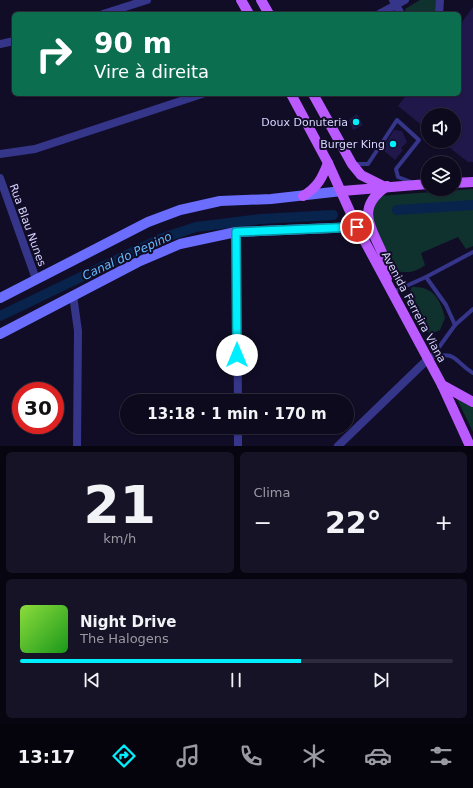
<!DOCTYPE html>
<html lang="pt">
<head>
<meta charset="utf-8">
<style>
  :root { --surface:#0d0a1d; --page:#161326; --text:#f1f3f6; --muted:#9a9aa4; --line:#2d2b3b; --accent:#00efff }
  body { margin:0; font-family:"DejaVu Sans",sans-serif; background:var(--page); color:var(--text); height:100vh; display:flex; flex-direction:column; font-size:15px; white-space:nowrap }
  * { box-sizing:border-box; margin:0 }
  p { font-size:13px; color:var(--muted) }
  .icon { flex:none; width:22px; height:22px; fill:none; stroke:currentColor; stroke-width:2; stroke-linecap:round; stroke-linejoin:round }
  .map { position:relative; height:446px; overflow:hidden }
  .side { display:flex; flex-direction:column; gap:6px; padding:6px; background:#070610; flex:1 }
  .side>* { flex:none }
  .top-card { position:absolute; left:12px; top:12px; width:449px; height:84px; border-radius:6px; box-shadow:0 1px 3px #0004,0 0 0 1px var(--line); background:#0b6e4f; color:#fff; overflow:hidden }
  .buttons { position:absolute; left:421px; top:108px; display:grid; gap:8px }
  .buttons a { display:grid; place-items:center; width:40px; height:40px; border-radius:50%; background:var(--surface); box-shadow:0 1px 3px #0004,0 0 0 1px var(--line); font-size:20px }
  .speed { position:absolute; left:12px; top:382px; display:flex; gap:8px; font-size:20px; font-weight:700; text-align:center }
  .speed>* { display:grid; place-content:center; width:52px; height:52px; border-radius:50%; background:var(--surface); box-shadow:0 1px 3px #0004,0 0 0 1px var(--line); line-height:1 }
  .speed .limit { border:6px solid #d22; background:#fff; color:#111 }
  .pin { position:absolute; display:grid; place-items:center; width:34px; height:34px; color:#fff; margin:-17px; border:2px solid #fff; border-radius:50%; box-shadow:0 1px 4px #0007 }
  .me { position:absolute; width:44px; margin:-22px; rotate:0deg; stroke-linejoin:round; filter:drop-shadow(0 0 3px #0008) }
  .turn { display:flex; align-items:center; gap:14px; height:84px; padding:0 16px; font-size:18px }
  .turn .icon { width:52px; height:52px; stroke-width:2.5 }
  .turn b { display:block; font-size:28px; line-height:34px }
  .big { font-size:30px; font-weight:700; line-height:1.1 }
  .side .card { flex:1; display:flex; flex-direction:column; justify-content:center; gap:6px; min-width:0; padding:0 14px; border-radius:6px; background:var(--page) }
  .side .dial { align-items:center; gap:0 }
  .dial b { font-size:52px; line-height:1 }
  .song { display:flex; align-items:center; gap:12px }
  .cover { width:48px; height:48px; border-radius:6px; background:linear-gradient(135deg,hsl(90 70% 55%),hsl(120 70% 35%)) }
  .played { height:4px; border-radius:2px; background:linear-gradient(90deg,var(--accent) 65%,var(--line) 65%) }
  .keys { display:flex; justify-content:space-around; direction:ltr }
  .heat { display:flex; justify-content:space-between; align-items:center; font-size:22px; direction:ltr }
  .side .tiles { flex:1; display:grid; gap:6px; grid-template-columns:1fr 1fr }
  .card:last-child { grid-column:span 2 }
  .trip { position:absolute; left:120px; top:394px; width:234px; height:40px; border-radius:20px; background:var(--surface); box-shadow:0 1px 3px #0004,0 0 0 1px var(--line); font-weight:700; line-height:40px; text-align:center }
  .dock { display:flex; height:64px; justify-content:space-around; align-items:center; background:#05040c; color:var(--muted) }
  .dock .icon { width:28px; height:28px }
  .dock .on { color:var(--accent) }
  .dock b { font-size:18px; color:var(--text) }
  .map>svg:first-child { display:block }
</style>
</head>
<body>
<div class="map">
<svg width="473" height="446" viewBox="0 0 473 446">
  <rect width="100%" height="100%" fill="#110d27"/>
  <g fill="#10322f">
    <polygon points="420,0 437,0 437,14 407,14 405,9"/>
    <path d="M 473,189 L 473,246 L 466,249 L 458,237 L 421,253 L 425,265 C 415,273 407,273 395,271 L 378,238 L 370,218 L 379,196 Z"/>
    <path d="M 412,287 C 433,286 440,299 445,318 L 440,330 L 431,334 L 426,331 L 408,296 Z"/>
    <polygon points="456,397 473,404 473,432"/>
  </g>
  <g fill="none" stroke-linecap="round" stroke-linejoin="round">
    <g stroke="#08234c" stroke-width="10">
      <polyline points="397,210 473,205"/>
      <polyline points="0,316 160,239 196,227 261,219 333,215"/>
    </g>
  </g>
  <g fill="#20184a">
    <polygon points="473,7 473,162 468,162 441,141 454,141 454,115 428,115 428,130 398,106 407,94 459,94 459,26"/>
    <polygon points="357,114 363,125 353,130 349,120"/>
    <polygon points="394,130 402,131 407,142 401,148 403,150 395,160 382,149"/>
  </g>
  <g fill="none" stroke-linecap="round" stroke-linejoin="round">
    <g stroke="#35358a" stroke-width="4">
      <polyline points="355,164 368,164 397,120 419,140 396,169 398,177 411,182"/>
      <polyline points="426,277 473,252"/>
      <polyline points="393,292 426,277 446,305 455,325 437,350 429,358"/>
      <polyline points="455,325 473,309"/>
      <path d="M 430,358 C 458,350 453,361 473,373"/>
    </g>
    <g stroke="#35358a" stroke-width="8">
      <polyline points="393,0 401,14"/>
      <polyline points="103,14 147,0"/>
      <polyline points="379,14 405,0"/>
      <polyline points="439,14 440,0"/>
      <polyline points="0,44 14,41"/>
      <polyline points="0,154 35,149 202,94"/>
      <polyline points="0,178 36,279"/>
      <polyline points="236,232 238,401"/>
      <polyline points="73,295 78,331 77,446"/>
      <polyline points="238,427 238,446"/>
      <polyline points="338,446 428,359"/>
    </g>
    <g stroke="#6b6dff" stroke-width="10">
      <polyline points="0,298 148,222 180,210 220,201 271,199 342,191"/>
      <polyline points="0,334 138,262 180,244 236,232 357,227"/>
    </g>
    <g stroke="#bb5bff" stroke-width="10">
      <polyline points="241,0 249,14"/>
      <polyline points="261,0 269,14"/>
      <polyline points="291,94 328,163 357,227 442,385 470,446"/>
      <polyline points="313,94 352,164 361,175 383,186"/>
      <polyline points="454,183 473,182"/>
      <path d="M 387,186 C 343,216 390,242 387,278"/>
      <polyline points="342,191 428,184"/>
      <path d="M 303,196 C 318,187 322,178 328,163"/>
      <polyline points="442,385 473,402"/>
    </g>
  </g>
  <g fill="none" stroke-linecap="round" stroke-linejoin="round">
    <g stroke="#009ba6" stroke-width="10">
      <polyline id="route" points="237,355 236,232 357,227"/>
    </g>
    <use href="#route" stroke="#00efff" stroke-width="7"/>
  </g>
  <g fill="#00efff" stroke="#110d27" stroke-width="1.5">
    <circle cx="356" cy="122" r="4"/>
    <circle cx="393" cy="144" r="4"/>
  </g>
  <g text-anchor="middle" stroke-width="4" stroke-linejoin="round" paint-order="stroke">
    <g font-size="11" fill="#d7d4ff" stroke="#110d27" text-anchor="end">
      <text x="348" y="126">Doux Donuteria</text>
      <text x="385" y="148">Burger King</text>
    </g>
    <g font-size="11" fill="#d7d4ff" stroke="#110d27">
      <text transform="translate(28 225) rotate(70)" y="4">Rua Blau Nunes</text>
      <text transform="translate(414 307) rotate(62)" y="4">Avenida Ferreira Viana</text>
    </g>
    <g font-size="12" font-style="italic" fill="#62bcff" stroke="#110d27">
      <text transform="translate(127 256) rotate(-25)" y="4">Canal do Pepino</text>
    </g>
  </g>
</svg>
<div class="buttons">
<a><svg class="icon" aria-label="sound" viewBox="0 0 24 24"><path d="M4 9h4l5-4v14l-5-4H4zM17 9q2 3 0 6"/></svg></a>
<a><svg class="icon" aria-label="layers" viewBox="0 0 24 24"><path d="M12 4l9 5-9 5-9-5zM3 14l9 5 9-5"/></svg></a>
</div>
<div class="speed"><div class="limit">30</div></div>
<div class="pin" style="left:357px;top:227px;background:#d93025"><svg class="icon" aria-label="arrive" viewBox="0 0 24 24"><path d="M6 21V4h12l-3 4 3 4H6"/></svg></div>
<svg class="me" style="left:237px;top:355px" viewBox="-20 -20 40 40"><circle r="19" fill="#fff"/><path d="M0-13L10 11 0 6-10 11z" fill="#00efff"/></svg>
<div class="trip">13:18 · 1 min · 170 m</div>
<div class="top-card">
<div class="turn"><svg class="icon" aria-label="right" viewBox="0 0 24 24"><path d="M7 20v-9h11M14 6l5 5-5 5"/></svg><div><b>90 m</b>Vire à direita</div></div>
</div>
</div>
<section class="side">
<div class="tiles">
<div class="card dial"><b>21</b><p>km/h</p></div>
<div class="card"><p>Clima</p>
<div class="heat"><a>−</a><b class="big">22°</b><a>+</a></div>
</div>
<div class="card">
<div class="song"><i class="cover"></i><div><b>Night Drive</b><p>The Halogens</p></div></div>
<div class="played"></div>
<div class="keys"><svg class="icon" aria-label="previous" viewBox="0 0 24 24"><path d="M18 5L8 12l10 7zM5 5v14"/></svg><svg class="icon" aria-label="pause" viewBox="0 0 24 24"><path d="M8 5v14M16 5v14"/></svg><svg class="icon" aria-label="next" viewBox="0 0 24 24"><path d="M6 5l10 7-10 7zM19 5v14"/></svg></div>
</div>
</div>
</section>
<nav class="dock">
<b>13:17</b>
<svg class="icon on" aria-label="directions" viewBox="0 0 24 24"><path d="M12 3l9 9-9 9-9-9zM9 14v-3h6M13 9l2 2-2 2"/></svg>
<svg class="icon" aria-label="music" viewBox="0 0 24 24"><path d="M9 18V5l10-2v13"/><circle cx="6" cy="18" r="3"/><circle cx="16" cy="16" r="3"/></svg>
<svg class="icon" aria-label="phone" viewBox="0 0 24 24"><path d="M5 4h4l2 5-3 2q2 4 5 5l2-3 5 2v4C11 20 4 13 5 4z"/></svg>
<svg class="icon" aria-label="climate" viewBox="0 0 24 24"><path d="M12 3v18M4 7l16 10M4 17L20 7"/></svg>
<svg class="icon" aria-label="car" viewBox="0 0 24 24"><path d="M5 17H2v-5l4-1 3-4h7l3 4 3 1v5h-3M9 17h6M6 11h13"/><circle cx="7" cy="17" r="2"/><circle cx="17" cy="17" r="2"/></svg>
<svg class="icon" aria-label="filters" viewBox="0 0 24 24"><path d="M4 7h16M4 17h16"/><circle cx="9" cy="7" r="2"/><circle cx="15" cy="17" r="2"/></svg>
</nav>
</body>
</html>
